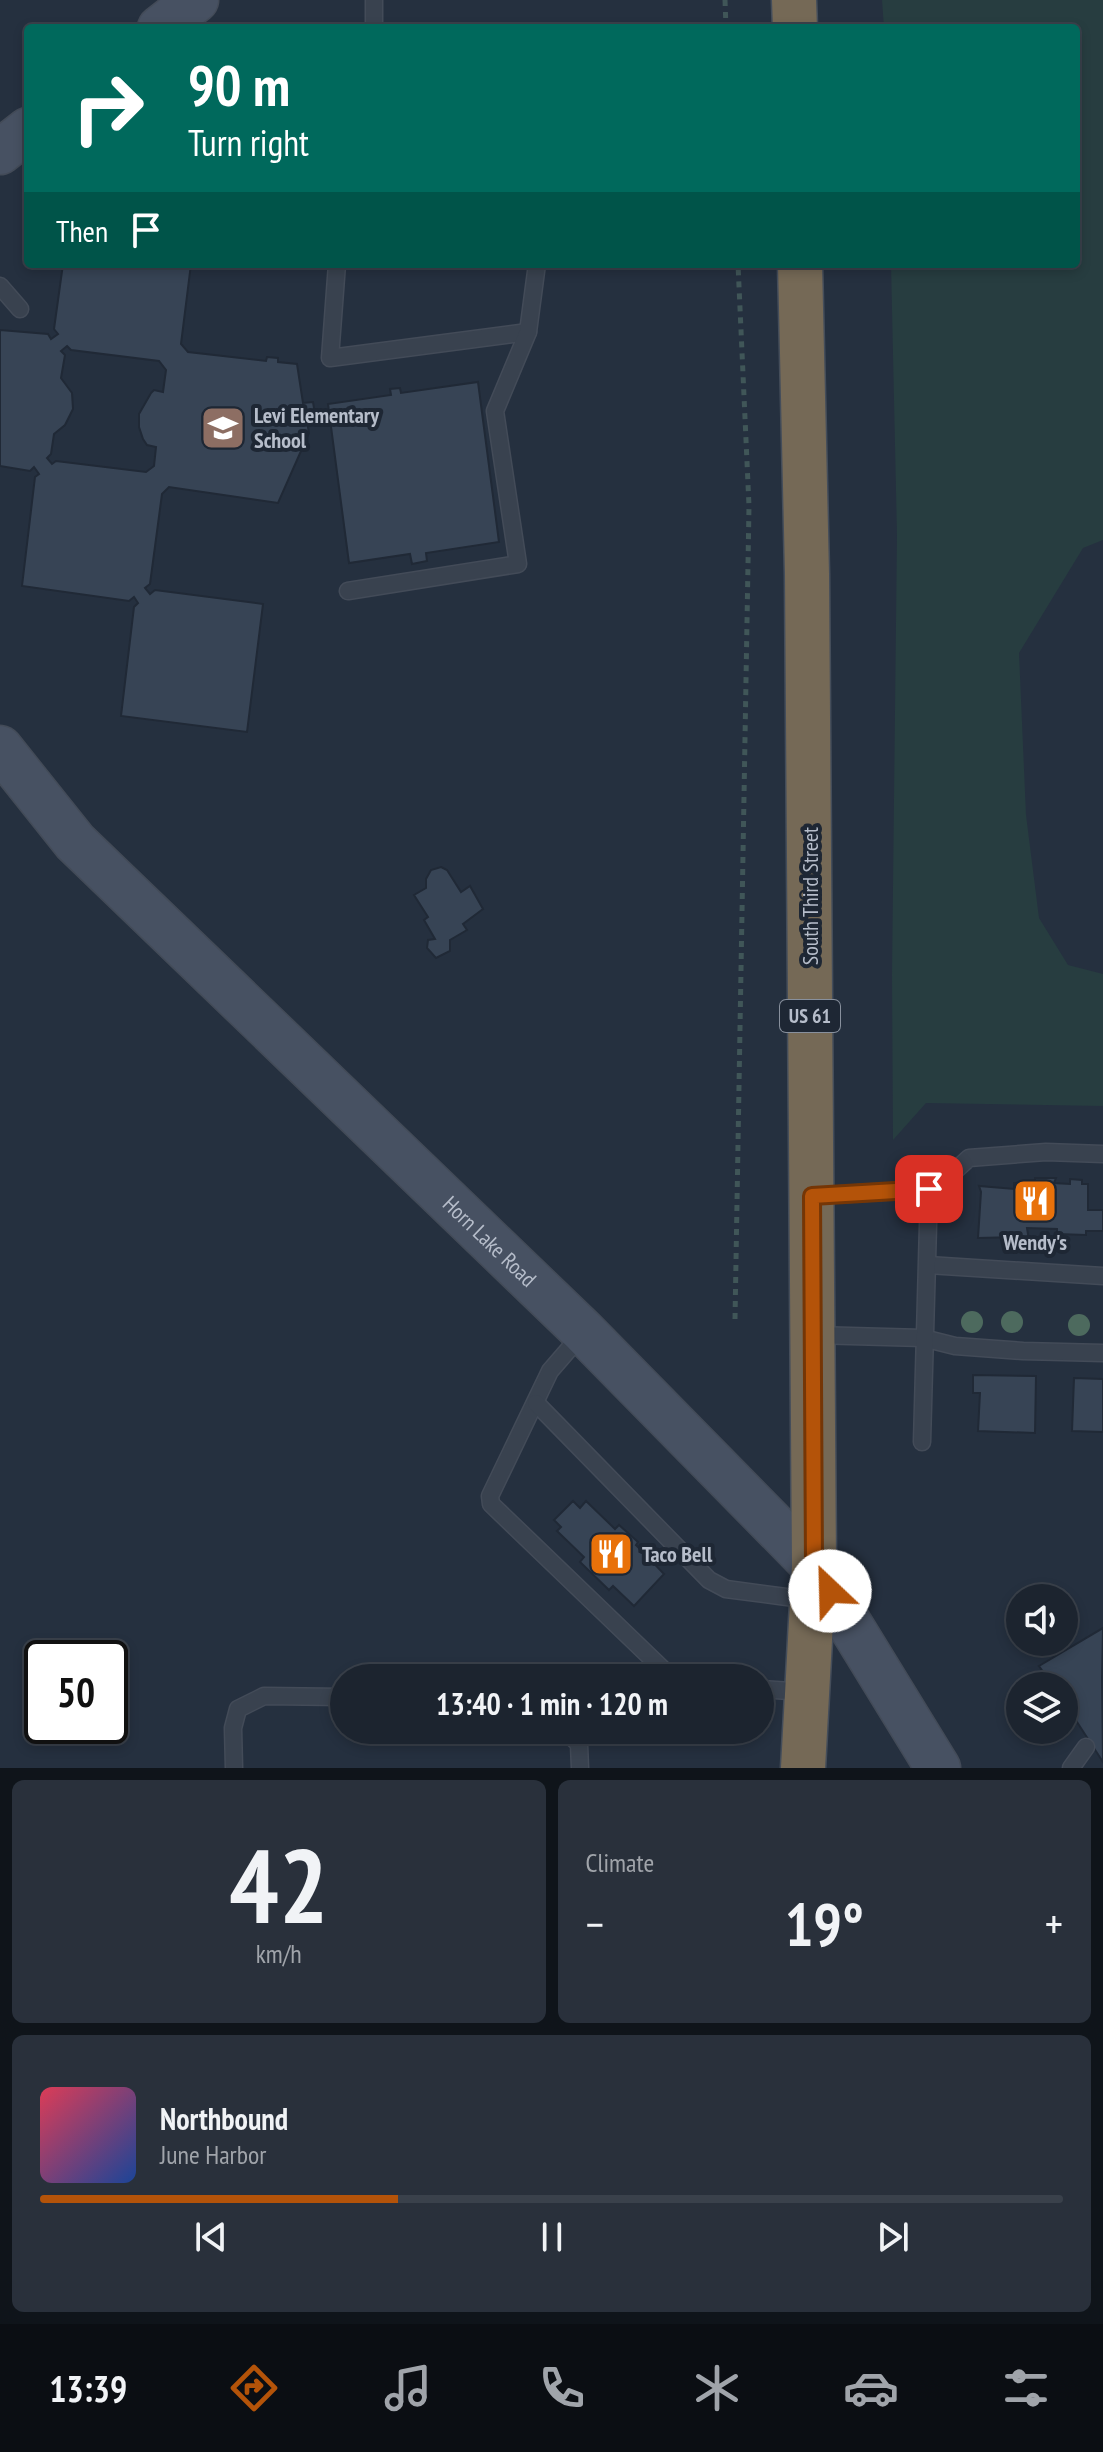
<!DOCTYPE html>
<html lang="en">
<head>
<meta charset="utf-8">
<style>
  :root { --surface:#1c242f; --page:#29303b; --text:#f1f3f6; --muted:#a0a4aa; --line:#3a414b; --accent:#b45309 }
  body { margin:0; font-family:"PT Sans Narrow",sans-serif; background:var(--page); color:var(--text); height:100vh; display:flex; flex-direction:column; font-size:30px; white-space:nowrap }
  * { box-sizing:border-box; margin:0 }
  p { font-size:26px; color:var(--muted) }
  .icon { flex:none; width:44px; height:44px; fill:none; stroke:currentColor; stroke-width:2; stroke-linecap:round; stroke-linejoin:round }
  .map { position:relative; height:1768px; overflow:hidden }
  .details { display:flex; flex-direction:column; gap:12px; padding:12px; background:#0f141a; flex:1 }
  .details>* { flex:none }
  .hud { position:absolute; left:24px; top:24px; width:1056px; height:244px; border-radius:8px; box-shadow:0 4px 12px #0003,0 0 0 2px var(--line); background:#00695c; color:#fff; overflow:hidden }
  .buttons { position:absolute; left:1006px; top:1584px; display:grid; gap:16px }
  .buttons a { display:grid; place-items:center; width:72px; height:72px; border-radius:50%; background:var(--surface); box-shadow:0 4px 12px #0003,0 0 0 2px var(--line); font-size:40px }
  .speed { position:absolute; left:24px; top:1640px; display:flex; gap:16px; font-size:40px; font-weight:700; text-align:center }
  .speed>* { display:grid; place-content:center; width:104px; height:104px; border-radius:50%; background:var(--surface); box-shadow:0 4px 12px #0003,0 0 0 2px var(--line); line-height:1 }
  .speed .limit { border:4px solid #111; border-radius:12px; background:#fff; color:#111 }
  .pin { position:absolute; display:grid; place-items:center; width:68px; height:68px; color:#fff; margin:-34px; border-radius:16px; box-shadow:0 4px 12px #0006 }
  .me { position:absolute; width:88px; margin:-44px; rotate:336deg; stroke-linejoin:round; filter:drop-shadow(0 0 6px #0008) }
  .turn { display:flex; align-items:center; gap:28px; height:168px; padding:0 32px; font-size:36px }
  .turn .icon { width:104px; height:104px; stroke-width:2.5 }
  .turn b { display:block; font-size:56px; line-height:68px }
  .then { display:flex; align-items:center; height:76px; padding:0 32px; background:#0003; gap:16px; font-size:30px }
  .big { font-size:60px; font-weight:700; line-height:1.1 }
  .details .tile { flex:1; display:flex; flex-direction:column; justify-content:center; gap:12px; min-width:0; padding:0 28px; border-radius:12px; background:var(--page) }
  .details .dial { align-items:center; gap:0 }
  .dial b { font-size:104px; line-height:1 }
  .song { display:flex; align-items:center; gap:24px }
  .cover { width:96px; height:96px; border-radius:12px; background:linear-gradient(135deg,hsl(350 70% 55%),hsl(220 70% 35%)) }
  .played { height:8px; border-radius:4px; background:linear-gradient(90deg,var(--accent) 35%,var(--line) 35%) }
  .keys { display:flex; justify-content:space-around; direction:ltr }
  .heat { display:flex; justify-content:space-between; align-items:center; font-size:44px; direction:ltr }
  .details .tiles { flex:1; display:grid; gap:12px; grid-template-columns:1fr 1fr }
  .tile:last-child { grid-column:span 2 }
  .trip { position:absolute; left:330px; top:1664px; width:444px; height:80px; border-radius:40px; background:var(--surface); box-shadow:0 4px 12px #0003,0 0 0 2px var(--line); font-weight:700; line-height:80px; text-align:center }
  .dock { display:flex; height:128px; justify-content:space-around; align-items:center; background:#0b0e13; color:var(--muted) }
  .dock .icon { width:56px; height:56px }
  .dock .selected { color:var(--accent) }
  .dock b { font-size:36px; color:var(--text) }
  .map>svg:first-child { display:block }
</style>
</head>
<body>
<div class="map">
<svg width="1103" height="1768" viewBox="0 0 1103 1768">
  <rect width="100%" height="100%" fill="#25303f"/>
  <polygon fill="#273d40" points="882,0 1103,0 1103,540 1083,548 1019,653 1026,815 1039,918 1068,965 1103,974 1103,1106 926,1103 893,1140 892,975 897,535 891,264 1076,264 1076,28 884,28"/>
  <g fill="#374455" stroke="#202936" stroke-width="2" fill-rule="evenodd">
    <path d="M 63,264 L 191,264 L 181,344 L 188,352 L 266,361 L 267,357 L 278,358 L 278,362 L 297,364 L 303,403 L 313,402 L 315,414 L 306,415 L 309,433 L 278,503 L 169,487 L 162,494 L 150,584 L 145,588 L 150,594 L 155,590 L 263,604 L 247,732 L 121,716 L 134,607 L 138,603 L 134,597 L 129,601 L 22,586 L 35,477 L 39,474 L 34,467 L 30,471 L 0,466 L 0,330 L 48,334 L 51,339 L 58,334 L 54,329 ZM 67,346 L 71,350 L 159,361 L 166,370 L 163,392 L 154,390 L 151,393 L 139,414 L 139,427 L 143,439 L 147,445 L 156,447 L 154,466 L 146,472 L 56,461 L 52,464 L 47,458 L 51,454 L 54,434 L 65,425 L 73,409 L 72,393 L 61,378 L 65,355 L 61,351 Z"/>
    <polygon points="478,382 499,542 426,553 427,561 412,564 410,554 349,563 328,404 391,395 390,389 400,388 401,393"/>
    <polygon points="441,867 447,870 461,892 470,886 483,909 463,924 467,930 450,940 450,951 436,958 427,948 428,940 435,939 424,920 428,917 414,895 426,888 426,879 431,870"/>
    <polygon points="1035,1178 1056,1178 1054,1183 1070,1184 1070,1179 1082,1180 1082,1184 1088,1184 1088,1210 1103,1210 1103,1231 1086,1231 1086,1235 1057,1234 1057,1229 1027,1228 1029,1240 1021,1240 1022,1237 978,1238 981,1192 979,1186 1014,1189 1014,1183 1035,1183"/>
    <polygon points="973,1375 1036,1376 1035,1433 978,1431 980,1393 973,1393"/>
    <polygon points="1074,1378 1103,1379 1103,1432 1072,1431"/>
    <polygon points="573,1501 580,1508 586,1501 615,1529 619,1525 638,1542 636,1545 642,1551 640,1552 646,1555 664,1574 634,1606 613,1586 609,1590 580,1562 584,1557 557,1531 561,1527 554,1520"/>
    <polygon points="1103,1628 1102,1679 1103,1762 1064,1702 1064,1686 1053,1686 1039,1666"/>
  </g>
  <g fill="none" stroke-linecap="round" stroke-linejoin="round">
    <g stroke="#434b58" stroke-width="19">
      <g id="lane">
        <polyline points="374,0 374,28"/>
        <polyline points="337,264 330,358 528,332"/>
        <polyline points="0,286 20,309"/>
        <polyline points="348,591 518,564 495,411 528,332 537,264"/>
        <polyline points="812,1196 929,1189 946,1179 969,1158 1046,1152 1103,1154"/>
        <polyline points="928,1265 1103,1276"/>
        <polyline points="582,1334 550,1371 490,1496 491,1504 672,1678"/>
        <polyline points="814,1335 923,1338 955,1346 1023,1351 1103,1353"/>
        <polyline points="536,1403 709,1580 726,1589 809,1600"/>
        <polyline points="922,1442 929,1189"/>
        <polyline points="760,1689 806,1692"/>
        <polyline points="565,1730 579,1744 580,1768"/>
        <polyline points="234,1768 233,1728 238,1709 264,1696 344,1697"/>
        <polyline points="1071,1768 1086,1747"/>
      </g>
    </g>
    <g stroke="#434b58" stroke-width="47">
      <g id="secondary">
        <polyline points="160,28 196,0"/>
        <polyline points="0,152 28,130"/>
        <path id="s1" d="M 0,748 L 75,842 L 584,1332 L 814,1566 L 938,1768"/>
      </g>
    </g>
    <g stroke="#444d5a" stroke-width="47">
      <g id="highway">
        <polyline points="794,0 795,28"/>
        <polyline points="800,264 807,574 814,1566 803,1768"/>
      </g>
    </g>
    <g stroke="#405658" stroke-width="5" stroke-dasharray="6 6" stroke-linecap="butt">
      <polyline points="725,0 726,28"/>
      <polyline points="735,1319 749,506 738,264"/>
    </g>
    <use href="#lane" stroke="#39424f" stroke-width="16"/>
    <use href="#secondary" stroke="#475162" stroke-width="44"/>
    <use href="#highway" stroke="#756956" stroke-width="44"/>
  </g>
  <g fill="#4d6a5e">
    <circle cx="972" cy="1322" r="11"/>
    <circle cx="1012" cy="1322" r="11"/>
    <circle cx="1079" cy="1325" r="11"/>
  </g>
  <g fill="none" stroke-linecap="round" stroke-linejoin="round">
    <g stroke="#753606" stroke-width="20">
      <polyline id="route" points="830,1591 814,1566 812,1196 929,1189"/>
    </g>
    <use href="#route" stroke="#b45309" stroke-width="14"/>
  </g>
  <defs>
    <g id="school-square" transform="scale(2.3)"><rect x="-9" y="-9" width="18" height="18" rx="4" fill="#8d6e63" stroke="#1e2734"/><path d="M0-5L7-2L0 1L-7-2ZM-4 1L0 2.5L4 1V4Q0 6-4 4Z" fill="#fff"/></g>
    <g id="restaurant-square" transform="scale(2.3)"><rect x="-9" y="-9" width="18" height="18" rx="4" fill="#e8710a" stroke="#1e2734"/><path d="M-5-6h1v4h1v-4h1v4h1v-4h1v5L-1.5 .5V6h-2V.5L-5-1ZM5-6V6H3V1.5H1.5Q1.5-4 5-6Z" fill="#fff"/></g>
  </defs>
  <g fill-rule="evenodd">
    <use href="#school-square" x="223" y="428"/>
    <use href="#restaurant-square" x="1035" y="1201"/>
    <use href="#restaurant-square" x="611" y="1554"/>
  </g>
  <g text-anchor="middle" stroke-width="8" stroke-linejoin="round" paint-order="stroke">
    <rect fill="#1e2734" stroke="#88909d" stroke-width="2" x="780" y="1000" width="60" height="32" rx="6"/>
    <g font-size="20" font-weight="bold" fill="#b6bdca">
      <text x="810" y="1023">US 61</text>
    </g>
    <g font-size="22" font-weight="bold" fill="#b6bdca" stroke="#1e2734" text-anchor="start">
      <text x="254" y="423">Levi Elementary<tspan x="254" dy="25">School</tspan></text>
      <text x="1035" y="1250" text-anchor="middle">Wendy's</text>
      <text x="642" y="1562">Taco Bell</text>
    </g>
    <g font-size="22" fill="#b6bdca" stroke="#1e2734">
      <text transform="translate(810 896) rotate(-90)" y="8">South Third Street</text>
      <text dy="8" stroke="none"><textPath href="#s1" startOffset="696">Horn Lake Road</textPath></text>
    </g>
  </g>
</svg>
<div class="buttons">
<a><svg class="icon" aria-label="sound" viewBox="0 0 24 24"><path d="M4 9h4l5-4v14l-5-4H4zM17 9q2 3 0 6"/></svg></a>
<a><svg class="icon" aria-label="layers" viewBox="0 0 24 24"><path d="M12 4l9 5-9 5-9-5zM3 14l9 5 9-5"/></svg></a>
</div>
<div class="speed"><div class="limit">50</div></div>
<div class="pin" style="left:929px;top:1189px;background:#d93025"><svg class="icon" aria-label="arrive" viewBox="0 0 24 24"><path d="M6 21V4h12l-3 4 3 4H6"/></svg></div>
<svg class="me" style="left:830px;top:1591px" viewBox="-20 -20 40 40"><circle r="19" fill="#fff"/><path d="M0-13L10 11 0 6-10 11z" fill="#b45309"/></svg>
<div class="trip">13:40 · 1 min · 120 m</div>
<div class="hud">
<div class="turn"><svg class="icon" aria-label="right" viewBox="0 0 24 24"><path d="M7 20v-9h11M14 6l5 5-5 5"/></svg><div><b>90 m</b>Turn right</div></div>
<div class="then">Then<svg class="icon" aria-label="arrive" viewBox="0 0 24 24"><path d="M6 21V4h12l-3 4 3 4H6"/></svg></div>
</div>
</div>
<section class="details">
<div class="tiles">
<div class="tile dial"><b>42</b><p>km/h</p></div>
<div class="tile"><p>Climate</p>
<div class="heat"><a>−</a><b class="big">19°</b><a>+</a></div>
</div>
<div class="tile">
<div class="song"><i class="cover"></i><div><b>Northbound</b><p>June Harbor</p></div></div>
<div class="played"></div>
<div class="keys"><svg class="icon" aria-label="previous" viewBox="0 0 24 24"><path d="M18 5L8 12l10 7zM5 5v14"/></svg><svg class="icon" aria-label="pause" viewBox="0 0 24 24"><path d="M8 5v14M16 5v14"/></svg><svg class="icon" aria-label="next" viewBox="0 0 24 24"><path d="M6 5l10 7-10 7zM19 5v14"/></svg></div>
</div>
</div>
</section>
<nav class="dock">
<b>13:39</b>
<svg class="icon selected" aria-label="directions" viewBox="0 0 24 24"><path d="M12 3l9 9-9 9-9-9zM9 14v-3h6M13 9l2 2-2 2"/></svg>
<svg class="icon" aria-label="music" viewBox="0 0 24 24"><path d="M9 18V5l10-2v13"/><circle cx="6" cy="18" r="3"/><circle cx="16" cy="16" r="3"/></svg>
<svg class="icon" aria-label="phone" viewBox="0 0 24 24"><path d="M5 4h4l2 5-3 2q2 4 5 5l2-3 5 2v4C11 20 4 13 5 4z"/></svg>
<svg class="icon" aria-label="climate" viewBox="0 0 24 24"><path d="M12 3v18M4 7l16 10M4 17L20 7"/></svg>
<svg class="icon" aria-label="car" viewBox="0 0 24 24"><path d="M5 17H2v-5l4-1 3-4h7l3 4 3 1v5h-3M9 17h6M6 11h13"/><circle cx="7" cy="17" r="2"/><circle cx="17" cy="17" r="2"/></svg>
<svg class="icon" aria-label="filters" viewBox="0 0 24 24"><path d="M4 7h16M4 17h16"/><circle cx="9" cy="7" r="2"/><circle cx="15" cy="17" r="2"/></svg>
</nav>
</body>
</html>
